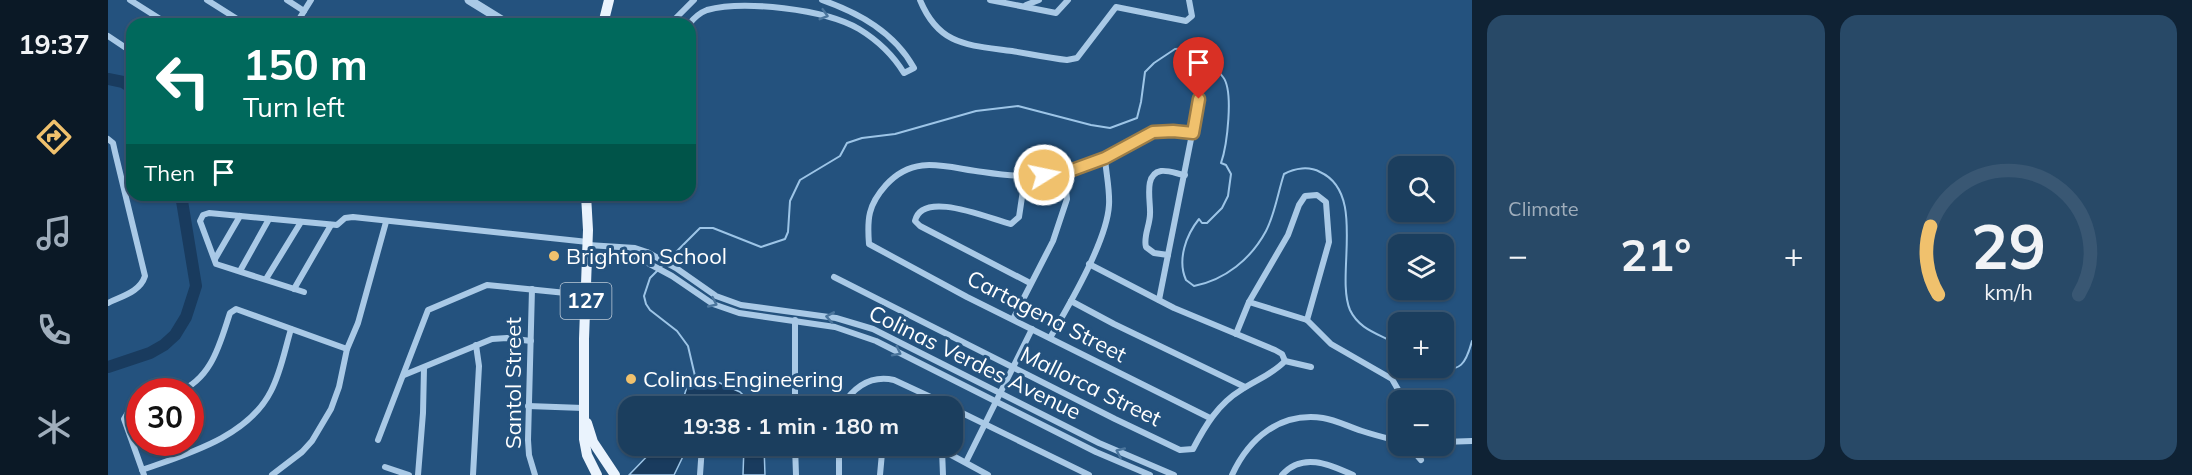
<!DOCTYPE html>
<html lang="en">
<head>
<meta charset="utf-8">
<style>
  :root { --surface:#1b3e5e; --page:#284967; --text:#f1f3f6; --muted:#a0aebc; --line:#395773; --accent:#f0c16d }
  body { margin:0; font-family:Mulish,sans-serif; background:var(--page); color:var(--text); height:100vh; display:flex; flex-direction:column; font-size:22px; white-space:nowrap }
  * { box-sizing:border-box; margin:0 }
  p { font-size:20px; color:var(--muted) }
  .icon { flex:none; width:33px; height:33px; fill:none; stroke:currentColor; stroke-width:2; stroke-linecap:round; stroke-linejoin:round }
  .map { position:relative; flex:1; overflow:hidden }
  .panel { display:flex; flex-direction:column; gap:15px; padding:15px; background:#0f2234; width:720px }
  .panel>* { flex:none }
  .hud { position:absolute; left:18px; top:18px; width:570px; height:183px; border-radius:18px; box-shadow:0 2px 4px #0004,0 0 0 2px var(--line); background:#00695c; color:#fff; overflow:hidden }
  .controls { position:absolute; left:1280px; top:156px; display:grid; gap:12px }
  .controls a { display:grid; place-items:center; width:66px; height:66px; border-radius:12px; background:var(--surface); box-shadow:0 2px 4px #0004,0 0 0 2px var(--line); font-size:30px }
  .speed { position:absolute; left:18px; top:378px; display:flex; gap:12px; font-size:30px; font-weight:700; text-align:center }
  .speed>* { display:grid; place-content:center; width:78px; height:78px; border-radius:50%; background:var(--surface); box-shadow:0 2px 4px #0004,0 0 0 2px var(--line); line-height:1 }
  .speed .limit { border:9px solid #d22; background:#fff; color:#111 }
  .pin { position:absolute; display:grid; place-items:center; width:51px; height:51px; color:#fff; margin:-62px -26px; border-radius:50% 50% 50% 0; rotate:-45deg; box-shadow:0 0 6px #0007 }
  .pin .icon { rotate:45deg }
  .me { position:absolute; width:66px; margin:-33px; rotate:80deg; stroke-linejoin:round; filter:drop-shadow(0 0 4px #0008) }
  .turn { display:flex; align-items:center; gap:21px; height:126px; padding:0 18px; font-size:27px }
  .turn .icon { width:78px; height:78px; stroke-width:2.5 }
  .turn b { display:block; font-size:42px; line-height:51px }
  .then { display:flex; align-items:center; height:57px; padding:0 18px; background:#0003; gap:12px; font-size:22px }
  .big { font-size:45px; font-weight:700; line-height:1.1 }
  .panel .tile { flex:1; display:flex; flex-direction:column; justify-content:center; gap:9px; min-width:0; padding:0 21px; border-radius:18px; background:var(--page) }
  .panel .dial { align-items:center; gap:0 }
  .dial svg { height:156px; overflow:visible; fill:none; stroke:var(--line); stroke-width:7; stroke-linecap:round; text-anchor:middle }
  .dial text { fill:var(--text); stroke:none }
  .heat { display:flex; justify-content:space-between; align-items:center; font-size:33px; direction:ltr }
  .panel .tiles { flex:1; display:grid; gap:15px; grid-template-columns:repeat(2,1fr) }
  .trip { position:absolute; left:510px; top:396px; width:345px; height:60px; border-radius:18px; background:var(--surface); box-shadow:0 2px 4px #0004,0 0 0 2px var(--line); font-weight:700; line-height:60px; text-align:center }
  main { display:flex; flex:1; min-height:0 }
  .tab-bar { display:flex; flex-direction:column; width:108px; justify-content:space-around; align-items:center; background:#0b1926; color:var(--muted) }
  .tab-bar .icon { width:42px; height:42px }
  .tab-bar .current { color:var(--accent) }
  .tab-bar b { font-size:27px; color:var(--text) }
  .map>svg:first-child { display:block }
</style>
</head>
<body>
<main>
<nav class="tab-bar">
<b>19:37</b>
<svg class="icon current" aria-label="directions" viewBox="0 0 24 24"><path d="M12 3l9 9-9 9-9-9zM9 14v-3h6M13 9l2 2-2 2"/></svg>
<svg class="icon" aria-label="music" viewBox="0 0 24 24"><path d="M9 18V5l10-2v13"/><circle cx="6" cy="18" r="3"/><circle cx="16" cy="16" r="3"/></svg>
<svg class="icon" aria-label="phone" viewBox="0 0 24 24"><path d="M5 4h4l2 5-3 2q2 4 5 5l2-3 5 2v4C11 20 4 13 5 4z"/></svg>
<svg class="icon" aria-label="climate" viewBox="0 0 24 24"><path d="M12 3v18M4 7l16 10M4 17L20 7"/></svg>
</nav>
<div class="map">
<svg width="1364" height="475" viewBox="0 0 1364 475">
  <rect width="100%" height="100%" fill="#24527e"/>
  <g fill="#193b5e" stroke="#9dc5e7" stroke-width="1.5">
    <polygon points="594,375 632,392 646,406 616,406 593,397 590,406 573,406 582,377"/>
    <polygon points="549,446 580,446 566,475 521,475"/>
    <polygon points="636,446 656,446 657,475 635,475"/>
  </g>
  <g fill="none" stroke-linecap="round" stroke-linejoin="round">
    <g stroke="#9dc5e7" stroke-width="2">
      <path d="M 1328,368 C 1353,373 1358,363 1364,341"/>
      <path d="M 587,376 L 580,346 L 569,331 L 542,310 L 538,304 L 536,296 L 542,278 L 592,228 L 605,228 L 653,247 L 677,239 L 680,232 L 682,201 L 692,180 L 732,156 L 739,143 L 754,138 L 787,134 L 868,111 L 910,106 L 983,125 L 1002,128 L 1029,118 L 1033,102 L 1037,72 L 1046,63 L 1067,49 L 1084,48 C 1093,57 1107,66 1115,77 C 1126,91 1119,146 1113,163 L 1118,165 L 1123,174 L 1120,196 L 1114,208 L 1099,223 L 1094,223 L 1091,219 C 1078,235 1069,260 1078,280 L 1086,286 C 1117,280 1143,259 1158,231 C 1167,214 1170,192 1176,174 C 1187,168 1201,166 1212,172 C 1259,193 1227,275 1242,310 C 1252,331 1273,334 1290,345"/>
    </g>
    <g stroke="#193b5e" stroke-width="12">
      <polyline points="0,79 15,82 24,88"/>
      <polyline points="0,367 42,353 56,345 67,335 78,317 88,286 73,195"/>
    </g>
    <g stroke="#a9c9e6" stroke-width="6">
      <polyline points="22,0 60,24"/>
      <polyline points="99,0 137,24"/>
      <polyline points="179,0 196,11"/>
      <path d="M 812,0 C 831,46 860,45 904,51 C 922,54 941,58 959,60 L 969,58 L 1008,7 L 1078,21 L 1084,16 L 1081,0"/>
      <polyline points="882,0 948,13 960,0"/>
      <polyline points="918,5 931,0"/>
      <polyline points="188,24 203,0"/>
      <polyline points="562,24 586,0"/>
      <path d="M 581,24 C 586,18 591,13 599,10 C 635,0 717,9 751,29 C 769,40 785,55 796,73 L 806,68 C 786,32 751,13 714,0"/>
      <polyline points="0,36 24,52"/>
      <path d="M 1085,133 C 1073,132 1057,129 1044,133 C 1035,135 1025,143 1016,148 C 998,158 978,167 957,172 C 931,179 902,176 875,172 C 839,168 807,153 778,185 C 760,205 759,219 761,244 L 859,297 L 1102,418"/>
      <path d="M 0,139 L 5,143 L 7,152 L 37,276 C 32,292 14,296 0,303"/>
      <path d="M 917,177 L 911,217 L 903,224 C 882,219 814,189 807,221 L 812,226 L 922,283"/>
      <polyline points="480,245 527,248 539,252 568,268 608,296 633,305 728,318 765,329 991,443 1066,475"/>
      <polyline points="480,255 526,258 538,262 564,276 605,304 631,313 727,327 768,341 988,452 1042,475"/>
      <path d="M 1060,255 L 1046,253 L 1038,247 C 1035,237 1042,225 1042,214 C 1043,202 1035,174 1053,171 C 1060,170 1070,174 1077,175"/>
      <polyline points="107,259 132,216"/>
      <polyline points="981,264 1066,308 1167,350 1174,354 1177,361"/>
      <polyline points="132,271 161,219"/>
      <path d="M 726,277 L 1007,419 L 1072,450 L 1085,449 C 1097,426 1110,404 1133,390 C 1148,380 1165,374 1177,361 L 1203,367"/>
      <polyline points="158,279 193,222"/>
      <polyline points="186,289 223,225"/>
      <polyline points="424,289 420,440 421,455 427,475"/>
      <polyline points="196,292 108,264 92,221 95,215 101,213 229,225 237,218 245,217 480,242"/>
      <polyline points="1051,300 1091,99"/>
      <polyline points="963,301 1006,324 1137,387"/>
      <polyline points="1141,302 1199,320"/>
      <polyline points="905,319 945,241 959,199 956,173"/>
      <polyline points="1128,334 1141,302 1180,235 1191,205 1197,196 1209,195 1218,202 1221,242 1199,320 1223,344 1284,379 1296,400"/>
      <path d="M 942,338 C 961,305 999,241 1001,205 C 1002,190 998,173 997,158"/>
      <polyline points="296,375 384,339 399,338 423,341"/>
      <path d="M 70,392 C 104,379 112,343 122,313 L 128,309 L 239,349"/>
      <polyline points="32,406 22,409 16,419 36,475"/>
      <polyline points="420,406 475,408"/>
      <polyline points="687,406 687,320"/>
      <path d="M 734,406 C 746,387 763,375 786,380 L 842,406"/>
      <polyline points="844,408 981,475"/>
      <polyline points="270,440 320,310 379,285 478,295"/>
      <polyline points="1335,442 1364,441"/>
      <polyline points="687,446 688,475"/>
      <polyline points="731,446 731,475"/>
      <polyline points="816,446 834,450 880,475"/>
      <polyline points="1301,446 1313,460"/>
      <polyline points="834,450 835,475"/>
      <polyline points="858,462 924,329"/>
      <polyline points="277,467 301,475"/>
      <path d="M 34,470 C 79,454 140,437 163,391 C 173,372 177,349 183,329"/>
      <polyline points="164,475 194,452 204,441 223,409 231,387 239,349 250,323 278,222"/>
      <polyline points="310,475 315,413 316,368"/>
      <polyline points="365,475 371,366 368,345"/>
      <polyline points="592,475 594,446"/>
      <polyline points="772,475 774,453 780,446"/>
      <path d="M 1124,475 C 1141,438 1172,412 1215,418 C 1228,420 1241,427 1254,431 C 1266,435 1278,438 1290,441"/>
      <path d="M 1174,475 C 1194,452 1221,464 1245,475"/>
    </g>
    <polyline stroke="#a9c9e6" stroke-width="9" points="361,0 400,24"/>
    <g stroke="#eaf3fd" stroke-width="10">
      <polyline points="495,24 501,0"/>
      <polyline points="478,195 480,230 476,339 476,439 479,455 489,475"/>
      <polyline points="479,423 485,442 507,475"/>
    </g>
  </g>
  <defs><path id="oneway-chevron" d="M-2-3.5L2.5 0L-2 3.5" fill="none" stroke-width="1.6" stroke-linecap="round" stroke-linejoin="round" transform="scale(1.5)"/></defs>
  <g stroke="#4c769d">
    <use href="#oneway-chevron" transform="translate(716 15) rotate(16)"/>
    <use href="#oneway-chevron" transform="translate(605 303) rotate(25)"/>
    <use href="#oneway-chevron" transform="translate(722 317) rotate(-170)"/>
    <use href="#oneway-chevron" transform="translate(789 352) rotate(27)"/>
    <use href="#oneway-chevron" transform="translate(1012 452) rotate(-156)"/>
  </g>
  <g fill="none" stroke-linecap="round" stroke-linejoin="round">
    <g stroke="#9c7d47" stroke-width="15">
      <polyline id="route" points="936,175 956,173 997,158 1045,132 1065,131 1085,133 1091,99"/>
    </g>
    <use href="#route" stroke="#f0c16d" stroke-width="10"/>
  </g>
  <g fill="#f0c16d" stroke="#24527e" stroke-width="2">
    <circle cx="446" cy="256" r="6"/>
    <circle cx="523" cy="379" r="6"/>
  </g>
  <g text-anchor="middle" stroke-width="6" stroke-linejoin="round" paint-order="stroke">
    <rect fill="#24527e" stroke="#bdcbd8" stroke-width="1.5" x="452.5" y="283" width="51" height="36" rx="4.5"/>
    <g font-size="21" font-weight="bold" fill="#fff">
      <text x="478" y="308">127</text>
    </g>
    <g font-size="22" fill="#fff" stroke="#24527e" text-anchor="start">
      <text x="458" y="264">Brighton School</text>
      <text x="535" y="387">Colinas Engineering</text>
    </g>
    <g font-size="22" fill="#fff" stroke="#24527e">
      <text transform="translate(939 316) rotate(27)" y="8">Cartagena Street</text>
      <text transform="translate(867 362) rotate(26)" y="8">Colinas Verdes Avenue</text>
      <text transform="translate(405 383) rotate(-90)" y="8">Santol Street</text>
      <text transform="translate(983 386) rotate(26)" y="8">Mallorca Street</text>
    </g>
  </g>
</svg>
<div class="controls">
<a><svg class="icon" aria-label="search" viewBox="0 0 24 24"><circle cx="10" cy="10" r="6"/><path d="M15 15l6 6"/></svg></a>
<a><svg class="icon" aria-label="layers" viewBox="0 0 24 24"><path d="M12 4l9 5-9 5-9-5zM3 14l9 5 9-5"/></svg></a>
<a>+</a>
<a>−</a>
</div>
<div class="speed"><div class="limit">30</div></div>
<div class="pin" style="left:1091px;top:99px;background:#d93025"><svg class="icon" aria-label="arrive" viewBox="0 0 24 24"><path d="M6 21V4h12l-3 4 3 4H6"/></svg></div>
<svg class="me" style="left:936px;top:175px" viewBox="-20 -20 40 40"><circle r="17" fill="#f0c16d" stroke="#fff" stroke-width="3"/><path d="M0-11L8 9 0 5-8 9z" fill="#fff"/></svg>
<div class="trip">19:38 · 1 min · 180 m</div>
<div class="hud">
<div class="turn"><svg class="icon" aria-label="left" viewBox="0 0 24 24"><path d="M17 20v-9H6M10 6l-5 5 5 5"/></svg><div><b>150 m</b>Turn left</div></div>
<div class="then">Then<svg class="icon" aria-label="arrive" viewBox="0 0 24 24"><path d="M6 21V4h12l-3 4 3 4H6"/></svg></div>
</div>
</div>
<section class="panel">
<div class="tiles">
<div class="tile"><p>Climate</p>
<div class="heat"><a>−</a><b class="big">21°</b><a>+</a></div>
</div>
<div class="tile dial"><svg viewBox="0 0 100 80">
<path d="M14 69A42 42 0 1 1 86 69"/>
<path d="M14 69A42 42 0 0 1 10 34" stroke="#f0c16d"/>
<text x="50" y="56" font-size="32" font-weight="700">29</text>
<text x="50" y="72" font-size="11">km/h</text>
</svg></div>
</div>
</section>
</main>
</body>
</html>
